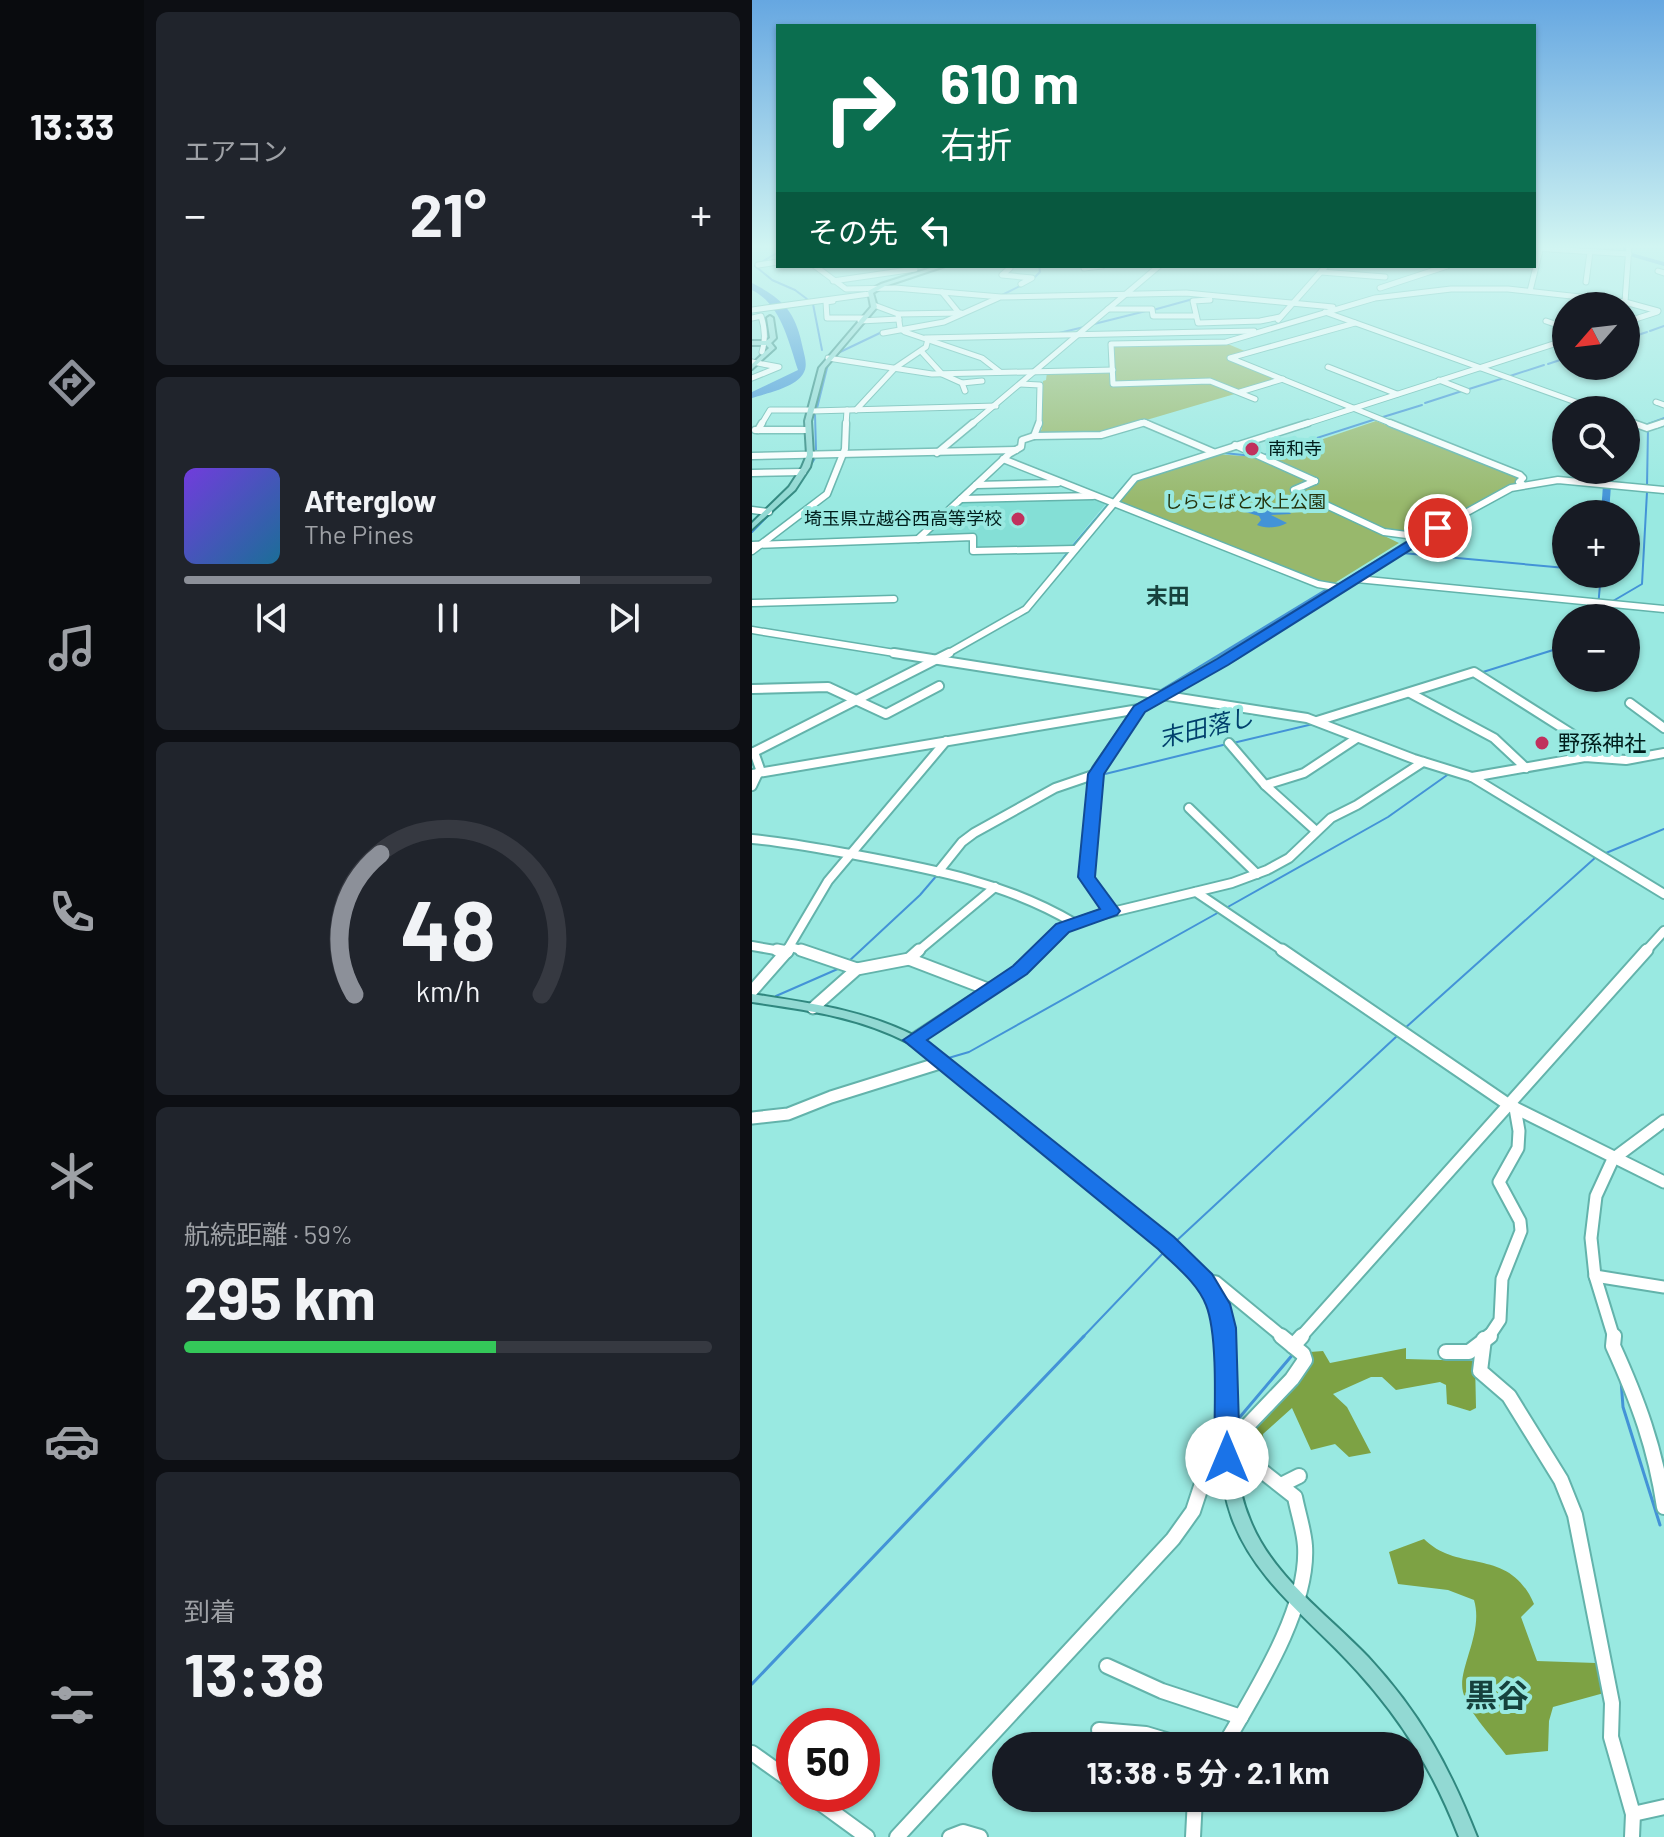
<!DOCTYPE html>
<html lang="ja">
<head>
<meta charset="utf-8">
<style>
  :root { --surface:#171b24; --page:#20242c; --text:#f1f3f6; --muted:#9ea1a6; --line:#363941; --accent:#8c9099 }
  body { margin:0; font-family:Barlow,"Noto Sans JP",sans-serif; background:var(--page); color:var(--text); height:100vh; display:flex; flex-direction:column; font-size:30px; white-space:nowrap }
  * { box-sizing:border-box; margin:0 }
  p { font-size:26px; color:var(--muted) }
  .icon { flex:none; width:44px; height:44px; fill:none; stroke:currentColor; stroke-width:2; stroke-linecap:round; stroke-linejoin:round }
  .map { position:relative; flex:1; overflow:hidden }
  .sheet { display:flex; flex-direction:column; gap:12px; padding:12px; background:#0d0f14; width:608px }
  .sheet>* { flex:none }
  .hud { position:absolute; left:24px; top:24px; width:760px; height:244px; border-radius:0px; box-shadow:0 2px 6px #0004; background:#0b6e4f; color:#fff; overflow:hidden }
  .needle { width:52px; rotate:242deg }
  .controls { position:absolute; left:800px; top:292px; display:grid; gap:16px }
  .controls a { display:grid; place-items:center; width:88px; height:88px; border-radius:50%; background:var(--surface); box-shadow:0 2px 6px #0004; font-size:40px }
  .speed { position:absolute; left:24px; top:1708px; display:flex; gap:16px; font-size:40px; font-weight:700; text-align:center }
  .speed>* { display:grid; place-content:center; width:104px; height:104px; border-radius:50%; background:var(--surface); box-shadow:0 2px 6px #0004; line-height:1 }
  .speed .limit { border:12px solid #d22; background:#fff; color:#111 }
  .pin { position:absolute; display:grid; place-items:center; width:68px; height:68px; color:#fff; margin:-34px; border:4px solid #fff; border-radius:50%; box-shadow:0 2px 8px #0007 }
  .me { position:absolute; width:88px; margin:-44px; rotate:0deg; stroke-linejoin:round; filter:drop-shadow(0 0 6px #0008) }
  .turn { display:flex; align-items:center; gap:28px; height:168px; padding:0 32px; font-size:36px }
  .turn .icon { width:104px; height:104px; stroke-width:2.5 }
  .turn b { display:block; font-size:56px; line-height:68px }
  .then { display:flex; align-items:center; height:76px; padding:0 32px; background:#0003; gap:16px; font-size:30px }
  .big { font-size:60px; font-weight:700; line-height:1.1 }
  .sheet .widget { flex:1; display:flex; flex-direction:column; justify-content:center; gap:12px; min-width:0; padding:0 28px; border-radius:12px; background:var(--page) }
  .sheet .dial { align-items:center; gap:0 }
  .dial svg { height:208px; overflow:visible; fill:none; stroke:var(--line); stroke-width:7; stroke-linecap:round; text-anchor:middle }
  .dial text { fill:var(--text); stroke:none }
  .song { display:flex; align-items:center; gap:24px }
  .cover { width:96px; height:96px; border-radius:12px; background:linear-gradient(135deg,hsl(260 70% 55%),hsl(200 70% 35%)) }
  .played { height:8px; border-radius:4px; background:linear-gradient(90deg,var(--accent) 75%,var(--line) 75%) }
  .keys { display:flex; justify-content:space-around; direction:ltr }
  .heat { display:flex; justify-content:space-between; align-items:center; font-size:44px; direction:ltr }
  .charge { height:12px; border-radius:6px; background:linear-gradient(90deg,#34c759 59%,var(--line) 0) }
  .trip { position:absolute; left:240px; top:1732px; width:432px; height:80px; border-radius:40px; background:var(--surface); box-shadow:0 2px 6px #0004; font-weight:700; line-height:80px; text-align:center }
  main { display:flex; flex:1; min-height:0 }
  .dock { display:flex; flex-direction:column; width:144px; justify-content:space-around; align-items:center; background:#090b0e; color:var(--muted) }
  .dock .icon { width:56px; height:56px }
  .dock .selected { color:var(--accent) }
  .dock b { font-size:36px; color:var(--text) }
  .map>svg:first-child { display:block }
</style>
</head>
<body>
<main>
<nav class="dock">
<b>13:33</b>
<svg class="icon selected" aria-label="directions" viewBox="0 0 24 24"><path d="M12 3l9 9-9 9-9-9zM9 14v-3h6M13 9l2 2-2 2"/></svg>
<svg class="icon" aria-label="music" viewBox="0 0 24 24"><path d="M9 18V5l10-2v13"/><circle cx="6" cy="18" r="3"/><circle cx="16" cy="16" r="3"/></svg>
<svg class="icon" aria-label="phone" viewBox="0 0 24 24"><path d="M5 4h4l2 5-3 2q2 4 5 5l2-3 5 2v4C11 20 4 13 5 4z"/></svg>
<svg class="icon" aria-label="climate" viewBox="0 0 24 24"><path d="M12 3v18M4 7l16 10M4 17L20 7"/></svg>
<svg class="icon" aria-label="car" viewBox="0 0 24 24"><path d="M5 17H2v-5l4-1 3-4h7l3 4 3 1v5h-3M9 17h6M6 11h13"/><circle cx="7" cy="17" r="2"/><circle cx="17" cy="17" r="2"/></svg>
<svg class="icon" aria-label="filters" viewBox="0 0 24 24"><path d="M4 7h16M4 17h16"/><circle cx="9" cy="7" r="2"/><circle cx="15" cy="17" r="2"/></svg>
</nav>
<section class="sheet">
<div class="widget"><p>エアコン</p>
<div class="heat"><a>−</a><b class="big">21°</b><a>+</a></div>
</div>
<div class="widget">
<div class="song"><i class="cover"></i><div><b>Afterglow</b><p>The Pines</p></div></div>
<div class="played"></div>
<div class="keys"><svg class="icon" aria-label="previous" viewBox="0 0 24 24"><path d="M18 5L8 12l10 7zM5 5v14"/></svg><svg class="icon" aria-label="pause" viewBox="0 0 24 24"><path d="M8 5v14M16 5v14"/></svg><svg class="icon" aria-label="next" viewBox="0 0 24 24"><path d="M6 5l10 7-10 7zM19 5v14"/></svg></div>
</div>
<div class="widget dial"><svg viewBox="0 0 100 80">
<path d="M14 69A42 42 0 1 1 86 69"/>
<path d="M14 69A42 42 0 0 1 24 15" stroke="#8c9099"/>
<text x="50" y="56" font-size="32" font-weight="700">48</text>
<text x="50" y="72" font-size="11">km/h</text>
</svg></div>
<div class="widget"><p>航続距離 · 59%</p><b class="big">295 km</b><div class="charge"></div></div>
<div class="widget"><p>到着</p><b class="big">13:38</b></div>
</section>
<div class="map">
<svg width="912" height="1837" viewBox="0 0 912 1837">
  <rect width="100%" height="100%" fill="#99e9e1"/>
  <polygon fill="#84dfd6" points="343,496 356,501 318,547 224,551 224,537 171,538 210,501"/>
  <g fill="#98b86c">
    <polygon points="471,342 495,352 476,358 527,380 488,391 458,380 363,383 362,345"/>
    <polygon points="360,371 360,384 458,381 486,393 347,434 285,434 290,429 291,381 294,380 295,372"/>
    <polygon points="624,421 771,479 668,534 633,530 545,490 568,482 515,458"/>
    <polygon points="462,454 506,457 558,481 539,487 539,491 647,543 581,584 568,582 367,502 387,478"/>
  </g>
  <g fill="#7da244">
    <polygon points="654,1348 654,1359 723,1361 724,1408 718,1411 695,1404 694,1385 688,1382 644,1390 630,1377 619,1377 581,1394 595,1407 619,1453 597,1457 583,1444 559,1450 540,1408 511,1434 514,1465 507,1483 492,1478 481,1452 483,1439 508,1400 558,1352 571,1351 578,1363"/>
    <path d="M 672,1539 C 707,1574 757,1546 782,1604 L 769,1617 L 785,1661 L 844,1663 L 852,1693 L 801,1707 L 797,1721 L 796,1751 L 754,1755 C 741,1737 717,1714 711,1692 C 705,1669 732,1633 722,1600 L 696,1590 L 646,1584 L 637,1552 Z"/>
  </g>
  <g fill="#4393d7">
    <path d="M 0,283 C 33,300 44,313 51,349 C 53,358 56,366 51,374 C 42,388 15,393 0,398 L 0,392 L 46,370 C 36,340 29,305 0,290 Z"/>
    <path d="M 514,502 L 532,507 L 540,505 L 544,508 L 536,510 L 539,514 L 519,515 L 535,523 C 527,528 513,529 505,525 L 509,520 L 507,516 L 490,511 L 496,507 L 516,505 Z"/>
  </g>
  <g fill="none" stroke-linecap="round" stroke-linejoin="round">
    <g stroke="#4393d7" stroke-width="2">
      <polyline points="10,262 23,254"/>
      <polyline points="3,266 19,279"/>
      <polyline points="282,278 288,272 287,266"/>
      <polyline points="20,280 43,290"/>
      <polyline points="43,290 55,299"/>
      <polyline points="250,295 270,285"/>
      <polyline points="61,304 70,350"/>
      <polyline points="401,310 452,296"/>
      <polyline points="342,324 394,311"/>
      <polyline points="898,331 912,326"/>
      <polyline points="307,333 332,327"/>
      <polyline points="874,339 895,332"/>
      <polyline points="86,353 130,332"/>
      <polyline points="796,364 814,358"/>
      <polyline points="758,376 792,365"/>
      <polyline points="717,389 752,378"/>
      <polyline points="673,403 710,391"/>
      <polyline points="65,408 76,364"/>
      <polyline points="63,414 64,451"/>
      <polyline points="631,417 670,405"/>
      <polyline points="472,453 501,456"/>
      <polyline points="512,455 624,419"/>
      <polyline points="895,486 896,428"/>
      <polyline points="0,532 47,484 63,458"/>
      <polyline points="320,547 378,479"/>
      <polyline points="650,553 814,568"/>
      <polyline points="296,578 316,552"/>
      <polyline points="861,601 890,584 895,492"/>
      <polyline points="270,609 289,586"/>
      <polyline points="845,618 849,574"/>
      <polyline points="731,672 814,646"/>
      <polyline points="481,743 561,724"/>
      <polyline points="0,760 3,769"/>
      <polyline points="349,775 475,744"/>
      <polyline points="854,853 912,829"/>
      <polyline points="474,908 636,817 698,773"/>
      <polyline points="900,951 912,937"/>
      <polyline points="96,962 168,895 186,874"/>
      <polyline points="24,996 88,968"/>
      <polyline points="652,1029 844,857"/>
      <polyline points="193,1059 217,1052 469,911"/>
      <polyline points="842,1189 855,1158"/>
      <polyline points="835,1243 837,1278 843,1295"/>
      <polyline points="421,1244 645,1036"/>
      <polyline points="330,1338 413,1251"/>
    </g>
    <g stroke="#4393d7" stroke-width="3">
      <polyline points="869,1380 871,1407 908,1525"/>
      <polyline points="482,1424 542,1353"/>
      <polyline points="0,1684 332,1336"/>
      <polyline points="204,1784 249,1735"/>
    </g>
    <g fill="#4393d7" fill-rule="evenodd">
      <polygon points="871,246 877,246 876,252 912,262 912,266 871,254"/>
      <polygon points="912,417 912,421 874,435 874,431"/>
      <polygon points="852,470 860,470 857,514 849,514"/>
      <polygon points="578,586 584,586 585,588 412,694 406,694 404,692"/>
    </g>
    <g stroke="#63b3ab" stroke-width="7">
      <g id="minor-far4">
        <polyline points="877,246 873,302 906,311"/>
        <polyline points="782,248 877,254"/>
        <polyline points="6,265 26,262"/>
        <polyline points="63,266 94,289 143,288 249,297 434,293 581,307"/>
        <polyline points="255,266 258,268 250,275 280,278 269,284"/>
        <polyline points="332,268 350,266"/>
        <polyline points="906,271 912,273"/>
        <polyline points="569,272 633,277"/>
        <polyline points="81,281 163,269"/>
        <polyline points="834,282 838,252"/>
        <polyline points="628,288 695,266"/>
        <polyline points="778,291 789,246"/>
        <polyline points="190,292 207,313"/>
        <polyline points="458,300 441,301 446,323 508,321 528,317"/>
        <polyline points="81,301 74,302 75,318 112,318"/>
        <polyline points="122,305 146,314 148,328 153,332 230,358 248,372"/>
        <polyline points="356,309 400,309 401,316 444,316"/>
        <polyline points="0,310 117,294"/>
        <polyline points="573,312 846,410"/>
        <polyline points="146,314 209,313"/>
        <path d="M 0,318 L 9,316 C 13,328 14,339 10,352"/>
        <polyline points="526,320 574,266"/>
        <polyline points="108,321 147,319"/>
        <polyline points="794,321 814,328"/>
        <polyline points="874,322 905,312"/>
        <polyline points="603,323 478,358 643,425"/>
        <polyline points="131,333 192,322 246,298"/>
        <polyline points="173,338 502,331"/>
        <polyline points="169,351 190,374 210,383 213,391"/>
        <polyline points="76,358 180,374 361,370"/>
        <polyline points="0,362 27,367 0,378"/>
        <polyline points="576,367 645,394"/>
        <polyline points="687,380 715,391"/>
        <polyline points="210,383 230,381"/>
        <polyline points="268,384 288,385 287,425"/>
        <polyline points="488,392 531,379"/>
        <polyline points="503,399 458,381 361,384 359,344 474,342 623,298 699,289 756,289 873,302"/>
        <polyline points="904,402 912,405"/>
        <polyline points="104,410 143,368 174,347 176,339"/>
        <polyline points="60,411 244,406"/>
        <polyline points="874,420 886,425"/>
        <polyline points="9,425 18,410 60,410"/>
        <polyline points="94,425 95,410"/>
        <polyline points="219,425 407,266"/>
        <polyline points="383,425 392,422 398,425"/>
        <polyline points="550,425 814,340"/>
        <polyline points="905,425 912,422"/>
      </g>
    </g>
    <g stroke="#63b3ab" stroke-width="9">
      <g id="minor-far3">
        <polyline points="287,423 282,436 349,435 390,423"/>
        <polyline points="393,423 461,452"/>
        <polyline points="638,423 768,475 771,478 767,482 770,484"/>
        <polyline points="881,423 895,428 910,423"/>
        <polyline points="3,430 56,430"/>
        <polyline points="6,430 10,423"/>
        <polyline points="483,445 563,481"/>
        <polyline points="185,453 221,423"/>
        <polyline points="0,456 264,450"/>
        <polyline points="251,459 566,584 589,588"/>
        <polyline points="0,473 51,472"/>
        <polyline points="563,481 542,490 632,532 670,537"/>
        <polyline points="224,485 306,483"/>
        <polyline points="209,499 341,496"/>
        <polyline points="0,510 17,512"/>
        <polyline points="166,539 257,454 269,447 270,440 282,436"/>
        <polyline points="0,545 221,537 221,551 323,549"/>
        <polyline points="0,551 75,494 93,449 94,423"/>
        <polyline points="605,579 912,609"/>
        <polyline points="0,603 142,599"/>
        <polyline points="0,630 155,655"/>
        <polyline points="193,655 274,609 383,478 556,423"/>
        <polyline points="482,655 657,544 759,488 806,480 912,490"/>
      </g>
    </g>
    <g stroke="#63b3ab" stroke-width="12">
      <g id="minor-far2">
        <polyline points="142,653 555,718 662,759 720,777 912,894"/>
        <polyline points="0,689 76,687 134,714 187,686"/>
        <polyline points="658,693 742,738 774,768"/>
        <polyline points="878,703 912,728"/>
        <polyline points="565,721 722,672 839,746 839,757"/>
        <polyline points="477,743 513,785 563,830"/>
        <polyline points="0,753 197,653"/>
        <polyline points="0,774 387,709 485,653"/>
        <polyline points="720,777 833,757 874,760 912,753"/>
        <polyline points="513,785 552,773 605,738"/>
        <polyline points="0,786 8,769 2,752"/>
        <polyline points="437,808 505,874"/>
        <path d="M 0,839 C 35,842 70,849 104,855 C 180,869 255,883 322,923"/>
        <polyline points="186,872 210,842 222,833 303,788 344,774"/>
        <polyline points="444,892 533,952"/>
        <polyline points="359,911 334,877 345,769 387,709"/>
        <polyline points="0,946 35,952"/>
        <polyline points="39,947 55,952"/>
        <polyline points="34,952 76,881 194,741"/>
        <polyline points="165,952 243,887"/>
        <polyline points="286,952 311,928 344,916 480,883 515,870 537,858 579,818 605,805 671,762"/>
        <polyline points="893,952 912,931"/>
      </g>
    </g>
    <g stroke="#63b3ab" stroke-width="15">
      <g id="minor-far1">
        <polyline points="25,950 35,952"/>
        <polyline points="49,950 105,969"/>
        <polyline points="530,950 757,1105 912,1182"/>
        <polyline points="157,959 238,990"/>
        <polyline points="0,991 36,950"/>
        <polyline points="61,1008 105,969 157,959 167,950"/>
        <polyline points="161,1040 268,970 288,950"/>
        <polyline points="0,1118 36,1114 79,1097 191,1062"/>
        <polyline points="843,1276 912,1287"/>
        <polyline points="452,1280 464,1282 532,1338"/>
        <polyline points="548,1338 895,950"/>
        <polyline points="736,1338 748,1320 750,1279 769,1231 768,1221 747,1182 766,1148 767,1131 763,1108"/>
        <polyline points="862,1338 843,1276 839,1238 844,1196 861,1159 912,1121"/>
      </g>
    </g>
    <g stroke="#63b3ab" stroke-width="18">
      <g id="minor">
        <path d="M 862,1336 L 861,1346 C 886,1401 903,1447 912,1507"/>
        <polyline points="732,1339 728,1371 757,1396 809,1480 823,1515 860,1703 859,1737 881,1814 880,1837"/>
        <polyline points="541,1346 550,1336"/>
        <polyline points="694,1352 717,1352 738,1336"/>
        <polyline points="491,1446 492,1432 497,1424 540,1379 553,1360 551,1354 529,1336"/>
        <polyline points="529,1485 547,1476"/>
        <polyline points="355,1666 410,1691 489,1717"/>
        <polyline points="347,1730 394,1734 434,1746"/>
        <polyline points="0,1753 42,1783"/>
        <polyline points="56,1794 115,1837"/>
        <polyline points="881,1814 912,1807"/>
        <path d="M 145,1837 L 421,1539 L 441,1511 L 463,1444 L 469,1440 L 479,1446 L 491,1446 L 501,1464 L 543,1497 C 546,1513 552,1530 553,1546 C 557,1609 503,1692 472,1746"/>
        <polyline points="198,1837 211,1832 228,1837"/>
        <polyline points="441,1837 443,1798"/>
      </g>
    </g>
    <g stroke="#30877f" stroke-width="4">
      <g id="major">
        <polygon points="185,266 193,266 133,286 121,293 125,307 73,368 59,421 61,455 58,467 43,490 0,529 0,523 37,487 50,467 55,455 53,421 67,368 119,307 116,291 129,284"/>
        <polygon points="18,316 21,318 24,338 19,343 23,348 0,369 0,364 17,348 14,345 0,345 0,341 14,341 18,338 15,318"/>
        <path d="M 0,994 C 57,1003 113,1010 165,1037 L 419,1239 C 444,1261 466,1284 476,1316 C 482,1335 481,1357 481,1376 C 482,1424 479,1475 498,1520 C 520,1576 575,1614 616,1657 C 668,1713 697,1766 725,1837 L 707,1837 C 682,1773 652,1723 606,1672 C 562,1622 504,1583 480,1518 C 465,1476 466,1430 466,1385 C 466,1357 468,1328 456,1302 C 446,1279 427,1262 409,1247 L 157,1043 C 107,1017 55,1010 0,1002 Z"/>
      </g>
    </g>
    <use href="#minor-far4" stroke="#fff" stroke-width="5"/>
    <use href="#minor-far3" stroke="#fff" stroke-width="6"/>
    <use href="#minor-far2" stroke="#fff" stroke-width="8"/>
    <use href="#minor-far1" stroke="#fff" stroke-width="11"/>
    <use href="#minor" stroke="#fff" stroke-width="14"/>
    <use href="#major" fill="#92d9d3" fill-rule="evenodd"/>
  </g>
  <linearGradient id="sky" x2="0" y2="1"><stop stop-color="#66a7e1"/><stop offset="0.49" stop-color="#d1f5f2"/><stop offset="1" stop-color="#d1f5f2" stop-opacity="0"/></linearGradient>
  <rect width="912" height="503" fill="url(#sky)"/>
  <path fill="#1a73e8" stroke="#114b97" stroke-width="2" d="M 682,525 L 693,528 L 476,665 L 393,712 L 352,774 L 343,877 L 368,911 L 365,915 L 317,932 L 275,974 L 175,1040 L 422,1237 L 460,1274 L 478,1304 L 484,1328 L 488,1458 L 485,1466 L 475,1469 L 466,1466 L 462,1458 C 462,1420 467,1337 454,1305 C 445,1282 423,1266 406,1249 L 151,1040 L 261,966 L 304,924 L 348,909 L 326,877 L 336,774 L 382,706 L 465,659 Z"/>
  <g fill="#c0315d" stroke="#99e9e1" stroke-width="3">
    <circle cx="500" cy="449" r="8"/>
    <circle cx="266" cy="519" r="8"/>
    <circle cx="790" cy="743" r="8"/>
  </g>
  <g text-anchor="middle" stroke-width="8" stroke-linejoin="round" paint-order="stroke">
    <g font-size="18" fill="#001e1c" stroke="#99e9e1" text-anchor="start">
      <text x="516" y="455">南和寺</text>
      <text x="250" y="525" text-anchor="end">埼玉県立越谷西高等学校</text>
    </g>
    <g font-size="18" fill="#24330c" stroke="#99e9e1">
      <text x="493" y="508">しらこばと水上公園</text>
    </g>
    <g font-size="22" font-weight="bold" fill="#16413d" stroke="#99e9e1">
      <text x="416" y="604">末田</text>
    </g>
    <g font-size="22" fill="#001e1c" stroke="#99e9e1" text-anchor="start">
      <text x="806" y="751">野孫神社</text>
    </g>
    <g font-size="24" font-style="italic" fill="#02406d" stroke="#99e9e1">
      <text transform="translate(454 728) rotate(-14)" y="8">末田落し</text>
    </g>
    <g font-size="32" font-weight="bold" fill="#16413d" stroke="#99e9e1">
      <text x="745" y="1707">黒谷</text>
    </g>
  </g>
</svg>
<div class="controls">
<a><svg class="needle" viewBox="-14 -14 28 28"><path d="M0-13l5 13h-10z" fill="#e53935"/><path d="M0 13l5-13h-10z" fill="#9ea1a6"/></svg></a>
<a><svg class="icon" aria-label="search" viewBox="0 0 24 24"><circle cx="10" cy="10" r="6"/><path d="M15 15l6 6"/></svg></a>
<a>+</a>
<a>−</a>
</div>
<div class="speed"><div class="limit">50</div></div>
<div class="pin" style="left:686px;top:528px;background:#d93025"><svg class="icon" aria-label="arrive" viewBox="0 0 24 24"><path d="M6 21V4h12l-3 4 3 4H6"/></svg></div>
<svg class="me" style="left:475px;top:1458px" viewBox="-20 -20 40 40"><circle r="19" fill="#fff"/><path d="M0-13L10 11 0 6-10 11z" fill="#1a73e8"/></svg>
<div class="trip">13:38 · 5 分 · 2.1 km</div>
<div class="hud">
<div class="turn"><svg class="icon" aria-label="right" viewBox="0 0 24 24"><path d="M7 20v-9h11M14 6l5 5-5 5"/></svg><div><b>610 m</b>右折</div></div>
<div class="then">その先<svg class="icon" aria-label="left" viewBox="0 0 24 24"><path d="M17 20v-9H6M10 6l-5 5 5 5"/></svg></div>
</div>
</div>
</main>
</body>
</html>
